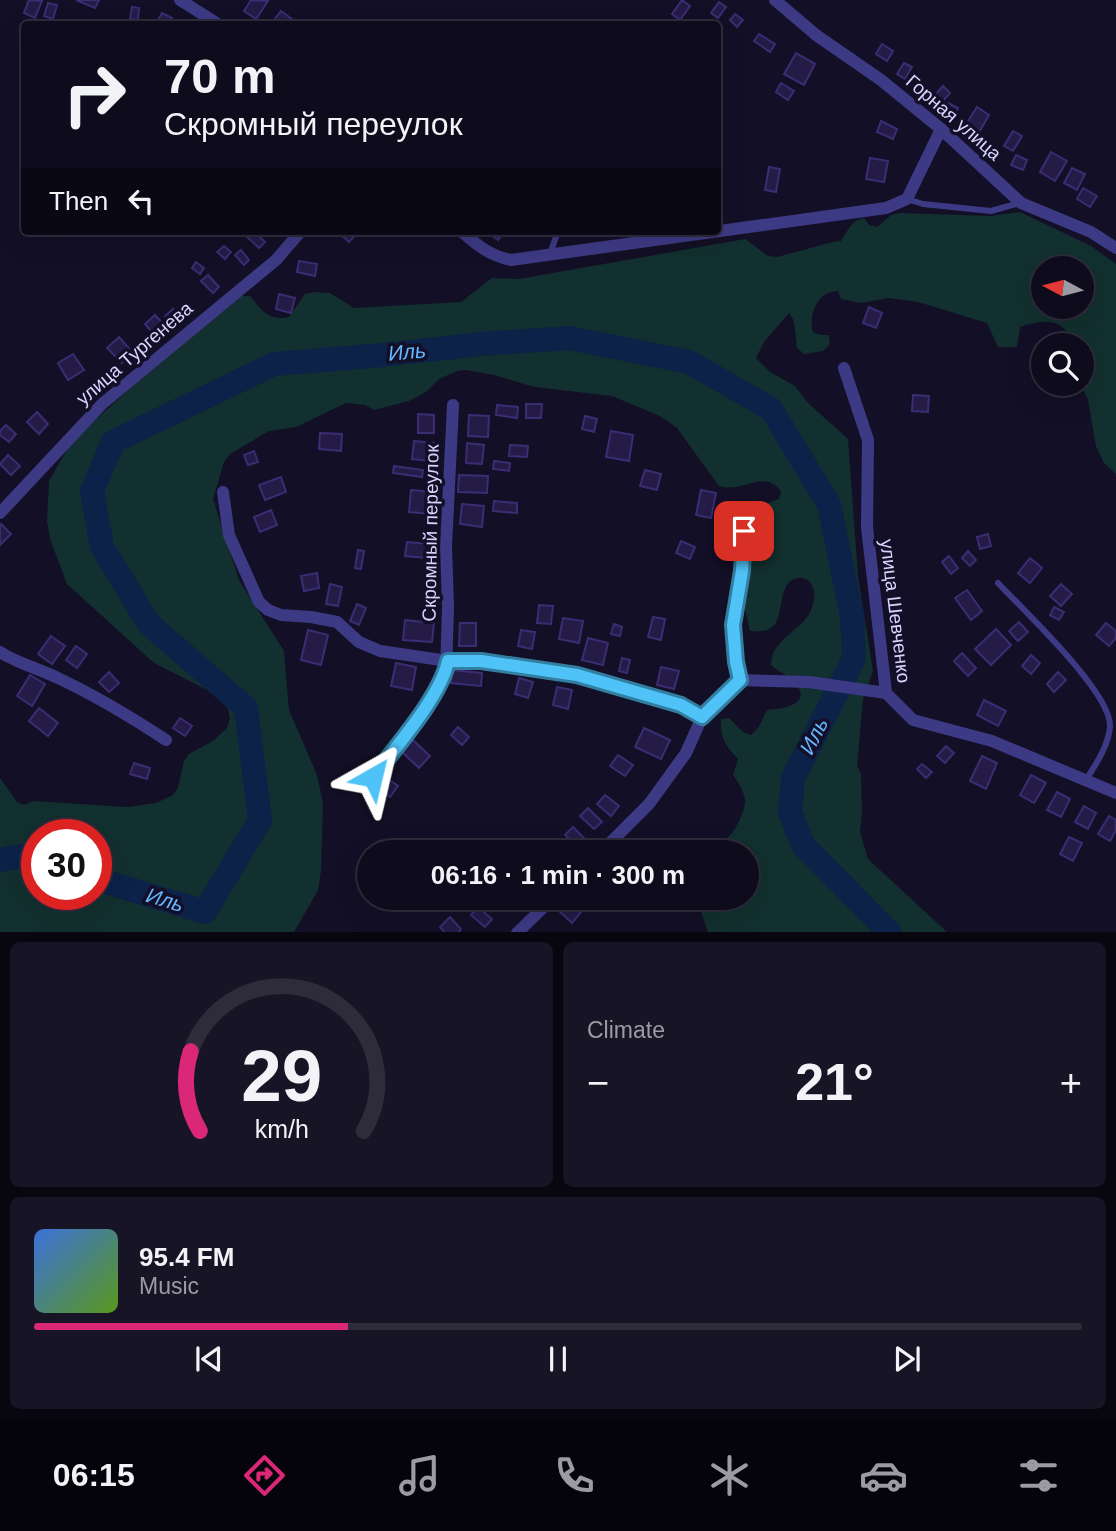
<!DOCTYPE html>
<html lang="en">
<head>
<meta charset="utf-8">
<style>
  :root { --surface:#0e0b1c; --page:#171425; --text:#f1f3f6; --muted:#9b9ba3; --line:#2e2b3b; --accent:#db2777 }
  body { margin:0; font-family:Helvetica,sans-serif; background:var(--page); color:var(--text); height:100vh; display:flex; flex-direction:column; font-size:26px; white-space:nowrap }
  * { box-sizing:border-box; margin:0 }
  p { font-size:23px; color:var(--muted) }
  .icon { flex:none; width:38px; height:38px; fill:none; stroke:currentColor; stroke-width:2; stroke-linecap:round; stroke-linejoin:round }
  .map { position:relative; height:932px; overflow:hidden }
  .drawer { display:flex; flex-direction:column; gap:10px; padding:10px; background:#08060f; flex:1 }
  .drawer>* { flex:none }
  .guide { position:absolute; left:21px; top:21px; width:700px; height:214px; border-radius:7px; box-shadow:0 7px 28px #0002,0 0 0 2px var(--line); background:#0e0b1c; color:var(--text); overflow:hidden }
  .needle { width:46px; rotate:277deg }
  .tools { position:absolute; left:1031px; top:256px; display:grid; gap:14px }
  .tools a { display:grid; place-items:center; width:63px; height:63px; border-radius:50%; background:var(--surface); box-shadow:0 7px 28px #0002,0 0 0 2px var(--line); font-size:35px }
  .speed { position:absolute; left:21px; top:819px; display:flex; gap:14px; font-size:35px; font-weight:700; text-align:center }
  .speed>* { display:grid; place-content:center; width:91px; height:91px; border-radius:50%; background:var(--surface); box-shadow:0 7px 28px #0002,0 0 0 2px var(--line); line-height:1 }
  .speed .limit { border:10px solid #d22; background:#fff; color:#111 }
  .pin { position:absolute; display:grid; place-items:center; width:60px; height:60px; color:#fff; margin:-30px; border-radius:14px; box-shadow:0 4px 10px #0006 }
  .me { position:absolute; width:77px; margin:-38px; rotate:37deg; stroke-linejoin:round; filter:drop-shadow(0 0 5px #0008) }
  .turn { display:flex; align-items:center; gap:24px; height:147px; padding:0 28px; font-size:32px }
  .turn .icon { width:91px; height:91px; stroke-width:2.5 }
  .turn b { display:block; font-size:49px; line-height:60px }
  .then { display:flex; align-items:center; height:66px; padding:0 28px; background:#0003; gap:14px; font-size:26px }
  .big { font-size:52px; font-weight:600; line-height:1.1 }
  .drawer .tile { flex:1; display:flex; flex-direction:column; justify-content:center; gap:10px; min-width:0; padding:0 24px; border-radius:10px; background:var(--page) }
  .drawer .dial { align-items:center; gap:0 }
  .dial svg { height:182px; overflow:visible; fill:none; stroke:var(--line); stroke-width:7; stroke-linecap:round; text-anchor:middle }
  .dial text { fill:var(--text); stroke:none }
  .song { display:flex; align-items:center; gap:21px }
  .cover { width:84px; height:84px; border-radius:10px; background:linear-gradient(135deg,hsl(220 70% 55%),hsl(90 70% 35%)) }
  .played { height:7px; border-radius:4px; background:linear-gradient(90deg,var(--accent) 30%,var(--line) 30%) }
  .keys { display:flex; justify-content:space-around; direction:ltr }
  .heat { display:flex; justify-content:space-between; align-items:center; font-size:38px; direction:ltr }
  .drawer .tiles { flex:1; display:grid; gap:10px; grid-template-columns:1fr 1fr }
  .tile:last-child { grid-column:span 2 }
  .trip { position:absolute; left:357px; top:840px; width:402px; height:70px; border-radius:35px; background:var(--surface); box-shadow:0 7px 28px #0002,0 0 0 2px var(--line); font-weight:600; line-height:70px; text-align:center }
  .dock { display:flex; height:112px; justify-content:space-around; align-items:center; background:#06040b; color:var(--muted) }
  .dock .icon { width:49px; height:49px }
  .dock .on { color:var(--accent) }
  .dock b { font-size:32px; color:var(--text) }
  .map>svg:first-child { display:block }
</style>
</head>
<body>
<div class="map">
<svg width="1116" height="933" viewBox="0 0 1116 933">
  <rect width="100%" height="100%" fill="#130f26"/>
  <path fill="#12302f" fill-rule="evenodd" d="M 1020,212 L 1091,246 L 1116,264 L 1116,474 L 1104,463 L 1096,446 L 1088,400 L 1080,383 L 1082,345 L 1074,345 C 1064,317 1044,319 1020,327 L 1017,347 L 998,347 L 987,323 L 918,302 L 889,298 L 861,303 L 841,299 L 838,291 C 818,291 808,314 813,332 L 821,335 L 829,335 L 830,344 L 823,351 L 804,354 L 797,348 L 794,321 L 789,313 L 764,342 L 756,358 L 770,372 L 795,386 L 808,403 L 848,439 L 858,576 L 873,671 L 863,699 L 857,766 L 861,774 L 862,812 L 860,832 L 868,859 L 947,932 L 708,932 L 701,912 L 706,898 L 747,898 L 747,852 L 684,852 C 696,842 713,847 726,839 C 735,833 746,810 745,800 C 744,791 738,782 733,775 L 738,759 C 725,745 720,738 721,719 L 729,718 L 743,732 L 751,735 L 758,728 L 767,710 C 781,709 814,705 795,683 C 789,675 779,672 771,665 C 771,646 789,635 802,623 C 811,615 819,595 811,584 C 808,579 804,577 798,578 C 778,581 784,611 775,624 C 769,632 759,632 750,631 L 744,604 L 750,520 C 757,506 765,504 779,499 L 781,491 C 762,468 745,494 719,486 L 677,428 L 660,416 L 612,396 L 534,387 L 494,375 L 466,370 L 457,371 L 439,379 L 426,392 L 409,401 L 374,410 L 365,405 L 346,403 L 296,427 L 269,431 L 230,454 L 224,462 L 213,499 L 239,580 L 284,651 L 289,710 L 317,775 L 323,803 L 321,871 L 318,890 L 294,932 L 0,932 L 0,778 L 17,802 L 25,805 L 33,801 L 127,807 L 156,803 L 173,795 L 178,788 L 184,761 L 189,754 L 213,741 L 227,728 L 230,718 L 228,709 L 217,695 L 154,663 L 67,584 L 50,539 L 47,521 L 49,481 L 72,441 L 135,384 L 241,296 L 250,296 C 262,311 269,321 289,317 L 305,294 L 314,292 L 330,293 L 354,308 L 461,302 L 492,278 L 519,279 L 745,239 L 768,256 L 777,257 L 833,242 L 841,241 C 849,230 850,221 864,218 L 869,225 L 877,227 L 891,215 L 899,213 L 991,216 ZM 1043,268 L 1082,268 L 1082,306 L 1043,306 ZM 37,835 L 96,835 L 96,894 L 37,894 Z"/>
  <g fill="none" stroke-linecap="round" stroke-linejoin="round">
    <g stroke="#0c2248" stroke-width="24">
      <polyline points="0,860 23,856 37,860"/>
      <polyline points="96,879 205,912 260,820 246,708 149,624 102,547 92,491 113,442 274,364 383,355 481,344 569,338 689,362 771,409 829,505 852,616 854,659 793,778 790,812 803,845 890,933"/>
    </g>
  </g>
  <g fill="#241b47" stroke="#3b2d73" stroke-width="2">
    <polygon points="29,0 42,1 35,18 24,13"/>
    <polygon points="76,0 99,0 95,8"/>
    <polygon points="251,0 268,1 256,19 244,11"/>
    <polygon points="682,0 690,6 680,20 672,14"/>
    <polygon points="719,2 726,7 718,18 711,13"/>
    <polygon points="48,3 57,5 53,19 44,16"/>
    <polygon points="132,7 139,8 138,20 130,19"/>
    <polygon points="281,11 296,22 294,24 271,24"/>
    <polygon points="162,13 172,18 169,24 156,24"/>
    <polygon points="735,14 743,20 737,27 730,20"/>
    <polygon points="759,34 775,44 770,52 754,41"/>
    <polygon points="882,44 893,51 887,61 876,54"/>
    <polygon points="796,53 815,64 804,85 784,74"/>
    <polygon points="904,63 912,67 905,79 897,74"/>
    <polygon points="781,83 794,91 788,100 776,92"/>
    <polygon points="943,86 950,93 941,103 934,96"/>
    <polygon points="948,103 958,108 953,118 944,114"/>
    <polygon points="977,107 989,115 978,134 965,126"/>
    <polygon points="881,121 897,129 893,139 877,132"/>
    <polygon points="1013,131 1022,136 1013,151 1004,146"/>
    <polygon points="1051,152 1067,161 1055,181 1040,172"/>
    <polygon points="1016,155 1027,160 1023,170 1011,165"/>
    <polygon points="870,158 888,161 884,182 866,179"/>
    <polygon points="769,167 780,169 776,192 765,190"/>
    <polygon points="1072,168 1085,174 1077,190 1064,183"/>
    <polygon points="1083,188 1097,196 1090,207 1077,199"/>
    <polygon points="251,231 254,231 265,242 259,248 246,236"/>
    <polygon points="337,231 359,231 349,242"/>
    <polygon points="486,231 502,231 504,232 498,240"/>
    <polygon points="224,246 231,252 225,259 217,252"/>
    <polygon points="241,250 249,260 244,265 235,255"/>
    <polygon points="299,261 317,264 315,276 297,272"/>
    <polygon points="196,262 204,268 200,274 192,268"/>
    <polygon points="208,275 219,287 213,293 201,281"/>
    <polygon points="279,294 295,298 291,313 276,309"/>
    <polygon points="869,307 882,313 876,328 863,323"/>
    <polygon points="173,309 182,320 175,327 165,316"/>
    <polygon points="155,315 167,328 156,337 145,324"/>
    <polygon points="119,337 133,353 122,363 107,348"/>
    <polygon points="73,354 84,370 68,380 58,363"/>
    <polygon points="913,395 929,396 928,412 912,411"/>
    <polygon points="526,404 542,404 541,418 526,418"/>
    <polygon points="497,405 518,407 517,418 496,415"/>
    <polygon points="37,412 48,424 39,434 27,422"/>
    <polygon points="418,414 434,415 434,433 418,433"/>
    <polygon points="469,415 489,416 488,437 468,436"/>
    <polygon points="585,416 597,419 594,432 582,429"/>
    <polygon points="6,425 16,434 9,442 0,435 0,431"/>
    <polygon points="611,431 633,435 629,461 606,457"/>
    <polygon points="320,433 342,434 341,451 319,449"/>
    <polygon points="414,441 434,443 431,461 412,459"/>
    <polygon points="467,443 484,445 482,464 466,463"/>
    <polygon points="510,445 528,446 527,457 509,456"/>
    <polygon points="254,451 258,462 248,465 244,455"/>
    <polygon points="8,455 20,466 11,475 0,464"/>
    <polygon points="494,461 510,463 509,471 493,469"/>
    <polygon points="394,466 423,470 422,477 393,473"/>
    <polygon points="645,470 661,474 657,490 640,486"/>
    <polygon points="459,475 488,476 487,493 458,492"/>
    <polygon points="281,477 286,492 265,500 259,485"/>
    <polygon points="411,490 433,492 431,514 409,512"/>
    <polygon points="701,490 716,493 711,518 696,515"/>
    <polygon points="494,501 517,503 517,513 493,511"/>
    <polygon points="462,504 484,506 482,527 460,524"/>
    <polygon points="271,510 277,525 260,532 254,517"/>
    <polygon points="1,524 11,534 0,545 0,525"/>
    <polygon points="988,534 991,546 980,549 977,537"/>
    <polygon points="681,541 695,547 690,559 676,553"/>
    <polygon points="407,542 429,544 427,558 405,556"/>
    <polygon points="358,550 364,551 361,569 355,568"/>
    <polygon points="968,551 976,560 970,566 962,558"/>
    <polygon points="949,556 958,568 951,574 942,562"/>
    <polygon points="1030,558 1042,568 1030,583 1018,573"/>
    <polygon points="317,573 319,588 304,591 301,576"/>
    <polygon points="330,584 342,587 338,606 326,604"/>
    <polygon points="1061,584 1072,594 1061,606 1050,596"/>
    <polygon points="967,590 982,611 971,620 955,598"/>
    <polygon points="357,604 366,608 359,625 350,621"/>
    <polygon points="539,605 553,606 551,624 537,623"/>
    <polygon points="1054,607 1064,612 1059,620 1050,615"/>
    <polygon points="653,617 665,619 661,640 648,637"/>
    <polygon points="563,618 583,621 579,643 559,639"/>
    <polygon points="405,620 434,623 432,642 403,640"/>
    <polygon points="1019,622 1028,632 1018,641 1009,631"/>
    <polygon points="460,623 476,623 476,646 459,646"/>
    <polygon points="1106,623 1116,631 1116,638 1109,646 1096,635"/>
    <polygon points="614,624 622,627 620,636 611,634"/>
    <polygon points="996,629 1011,645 991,665 975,649"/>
    <polygon points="308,630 328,635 321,665 301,660"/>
    <polygon points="521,630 535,632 532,649 518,646"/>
    <polygon points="51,636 65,646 52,664 38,654"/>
    <polygon points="588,638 608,643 603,665 582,660"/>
    <polygon points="76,646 87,654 77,668 66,660"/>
    <polygon points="962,653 976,668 968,676 954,661"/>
    <polygon points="1031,655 1040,663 1031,674 1022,666"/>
    <polygon points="622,658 630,660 627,673 619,671"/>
    <polygon points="396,663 416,667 412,690 391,686"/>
    <polygon points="661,667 679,671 674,689 657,685"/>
    <polygon points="452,670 482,673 481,686 451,683"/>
    <polygon points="109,672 119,683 109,692 99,682"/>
    <polygon points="1058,672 1066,680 1054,692 1047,684"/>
    <polygon points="30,675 45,684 32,706 17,696"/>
    <polygon points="519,678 533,682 528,698 515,694"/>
    <polygon points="557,687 572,690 568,709 553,705"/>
    <polygon points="984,700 1006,711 998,726 977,715"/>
    <polygon points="39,708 58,723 48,736 29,721"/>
    <polygon points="180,718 192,726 185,736 173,728"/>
    <polygon points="458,727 469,737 462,745 451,735"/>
    <polygon points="644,728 670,740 661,759 635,747"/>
    <polygon points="413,740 430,756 419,768 402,752"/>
    <polygon points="946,746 954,753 945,763 937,756"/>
    <polygon points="618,755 633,765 625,776 610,766"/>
    <polygon points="982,756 997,763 986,789 970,781"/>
    <polygon points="134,763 150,768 147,779 130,774"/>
    <polygon points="922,764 932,772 926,778 917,769"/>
    <polygon points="383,775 398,786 390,797 375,786"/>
    <polygon points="1031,775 1046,783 1034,803 1020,795"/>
    <polygon points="1057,792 1070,799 1061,817 1047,810"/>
    <polygon points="605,795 619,806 611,816 597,804"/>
    <polygon points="1084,806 1096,813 1088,829 1075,822"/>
    <polygon points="588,808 602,822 594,829 580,816"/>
    <polygon points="1109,816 1116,820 1116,830 1110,841 1098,834"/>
    <polygon points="573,827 586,840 579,848 565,835"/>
    <polygon points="1069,837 1082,843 1073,861 1060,854"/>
    <polygon points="569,901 582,911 572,923 560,912"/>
    <polygon points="478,907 492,919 485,927 471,915"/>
    <polygon points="450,917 461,929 458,933 445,933 440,927"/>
  </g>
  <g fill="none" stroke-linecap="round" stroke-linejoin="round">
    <g stroke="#3d3a85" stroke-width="6">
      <polyline points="907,199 923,204 991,211 1019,203"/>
      <polyline points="550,254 558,231"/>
      <path d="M 998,583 C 1022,609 1111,692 1110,726 C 1109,745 1096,764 1086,780"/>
    </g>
    <g stroke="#3d3a85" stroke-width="12">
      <polyline points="180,0 218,24"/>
      <polyline points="775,0 816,35 881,80 941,129 1021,203 1091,232 1116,248"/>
      <path d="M 461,231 C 477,245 490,256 511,260 L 886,208 L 907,199 L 941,129"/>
      <polyline points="844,368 868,440 867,527 886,693 913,720 992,741 1116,793"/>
      <polyline points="223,492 229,535 259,602 268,610 281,615 311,617 337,622 359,642 380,651 448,661 481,661 577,675 681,705 702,717"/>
      <polyline points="0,513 102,404 276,260 301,231"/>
      <path d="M 0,652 C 19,664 40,669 60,679 C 98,697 131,717 166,740"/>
      <polyline points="740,680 809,682 886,693"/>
      <polyline points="373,777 425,707 446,671 448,607 446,546 453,405"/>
      <polyline points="601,852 649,804 686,753 702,717 740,680 736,662 733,625 742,571 746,511"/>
      <polyline points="517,933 553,898"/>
    </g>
  </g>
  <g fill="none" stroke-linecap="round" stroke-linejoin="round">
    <g stroke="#337fa1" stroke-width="18">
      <path id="route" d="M 373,777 C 395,748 441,696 448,661 L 481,661 L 577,675 L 681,705 L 702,717 L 740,680 L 736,662 L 733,625 L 742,571 L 744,531"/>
    </g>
    <use href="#route" stroke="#4fc3f7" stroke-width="12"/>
  </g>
  <g text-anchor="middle" stroke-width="7" stroke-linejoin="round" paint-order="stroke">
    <g font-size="19" fill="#d9d4ff" stroke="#130f26">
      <text transform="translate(954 117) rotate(41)" y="7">Горная улица</text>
      <text transform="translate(134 353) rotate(-41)" y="7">улица Тургенева</text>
      <text transform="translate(430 533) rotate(-89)" y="7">Скромный переулок</text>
      <text transform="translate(896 611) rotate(83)" y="7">улица Шевченко</text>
    </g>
    <g font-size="21" font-style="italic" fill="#62b6ff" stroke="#130f26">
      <text transform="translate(407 352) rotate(-5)" y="7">Иль</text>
      <text transform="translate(814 736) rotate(-63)" y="7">Иль</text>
      <text transform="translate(165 900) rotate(17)" y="7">Иль</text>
    </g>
  </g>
</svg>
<div class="tools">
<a><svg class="needle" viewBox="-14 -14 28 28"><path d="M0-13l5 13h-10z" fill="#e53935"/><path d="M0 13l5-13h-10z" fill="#9b9ba3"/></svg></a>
<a><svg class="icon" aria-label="search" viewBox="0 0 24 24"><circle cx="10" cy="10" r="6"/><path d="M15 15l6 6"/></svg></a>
</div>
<div class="speed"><div class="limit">30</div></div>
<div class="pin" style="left:744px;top:531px;background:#d93025"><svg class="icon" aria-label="arrive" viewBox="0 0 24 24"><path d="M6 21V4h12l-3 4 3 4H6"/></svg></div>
<svg class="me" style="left:373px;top:777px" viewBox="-20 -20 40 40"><path d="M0-17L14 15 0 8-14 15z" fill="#4fc3f7" stroke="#fff" stroke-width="4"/></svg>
<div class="trip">06:16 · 1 min · 300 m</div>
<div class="guide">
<div class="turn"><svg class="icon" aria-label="right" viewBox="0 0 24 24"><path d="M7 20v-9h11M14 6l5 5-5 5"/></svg><div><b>70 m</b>Скромный переулок</div></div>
<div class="then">Then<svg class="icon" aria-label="left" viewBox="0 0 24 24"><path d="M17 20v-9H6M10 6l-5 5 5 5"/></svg></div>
</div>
</div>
<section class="drawer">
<div class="tiles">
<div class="tile dial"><svg viewBox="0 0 100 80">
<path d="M14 69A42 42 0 1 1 86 69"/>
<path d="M14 69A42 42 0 0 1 10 34" stroke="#db2777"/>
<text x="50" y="56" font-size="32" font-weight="700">29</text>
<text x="50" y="72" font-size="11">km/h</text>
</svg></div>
<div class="tile"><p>Climate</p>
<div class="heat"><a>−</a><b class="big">21°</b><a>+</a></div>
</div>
<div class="tile">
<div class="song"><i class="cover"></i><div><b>95.4 FM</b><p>Music</p></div></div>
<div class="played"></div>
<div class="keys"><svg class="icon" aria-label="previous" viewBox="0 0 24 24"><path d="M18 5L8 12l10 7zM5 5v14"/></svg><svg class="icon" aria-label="pause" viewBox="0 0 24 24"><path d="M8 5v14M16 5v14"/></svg><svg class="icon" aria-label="next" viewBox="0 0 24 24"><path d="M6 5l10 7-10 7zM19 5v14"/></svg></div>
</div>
</div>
</section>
<nav class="dock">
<b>06:15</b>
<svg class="icon on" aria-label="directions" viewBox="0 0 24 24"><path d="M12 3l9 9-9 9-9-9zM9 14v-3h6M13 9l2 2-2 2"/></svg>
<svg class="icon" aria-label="music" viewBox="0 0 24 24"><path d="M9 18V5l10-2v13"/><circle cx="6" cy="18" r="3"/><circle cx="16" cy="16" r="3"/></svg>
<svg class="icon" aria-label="phone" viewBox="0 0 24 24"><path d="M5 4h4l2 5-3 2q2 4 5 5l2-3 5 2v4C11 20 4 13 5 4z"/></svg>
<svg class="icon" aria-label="climate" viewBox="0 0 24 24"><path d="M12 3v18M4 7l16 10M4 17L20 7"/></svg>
<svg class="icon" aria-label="car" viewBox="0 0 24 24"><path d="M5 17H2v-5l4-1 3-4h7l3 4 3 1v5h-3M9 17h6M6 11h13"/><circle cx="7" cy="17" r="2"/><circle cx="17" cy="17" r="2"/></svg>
<svg class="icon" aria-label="filters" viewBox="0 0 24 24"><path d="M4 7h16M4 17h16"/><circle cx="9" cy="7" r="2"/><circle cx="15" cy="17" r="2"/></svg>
</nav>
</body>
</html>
